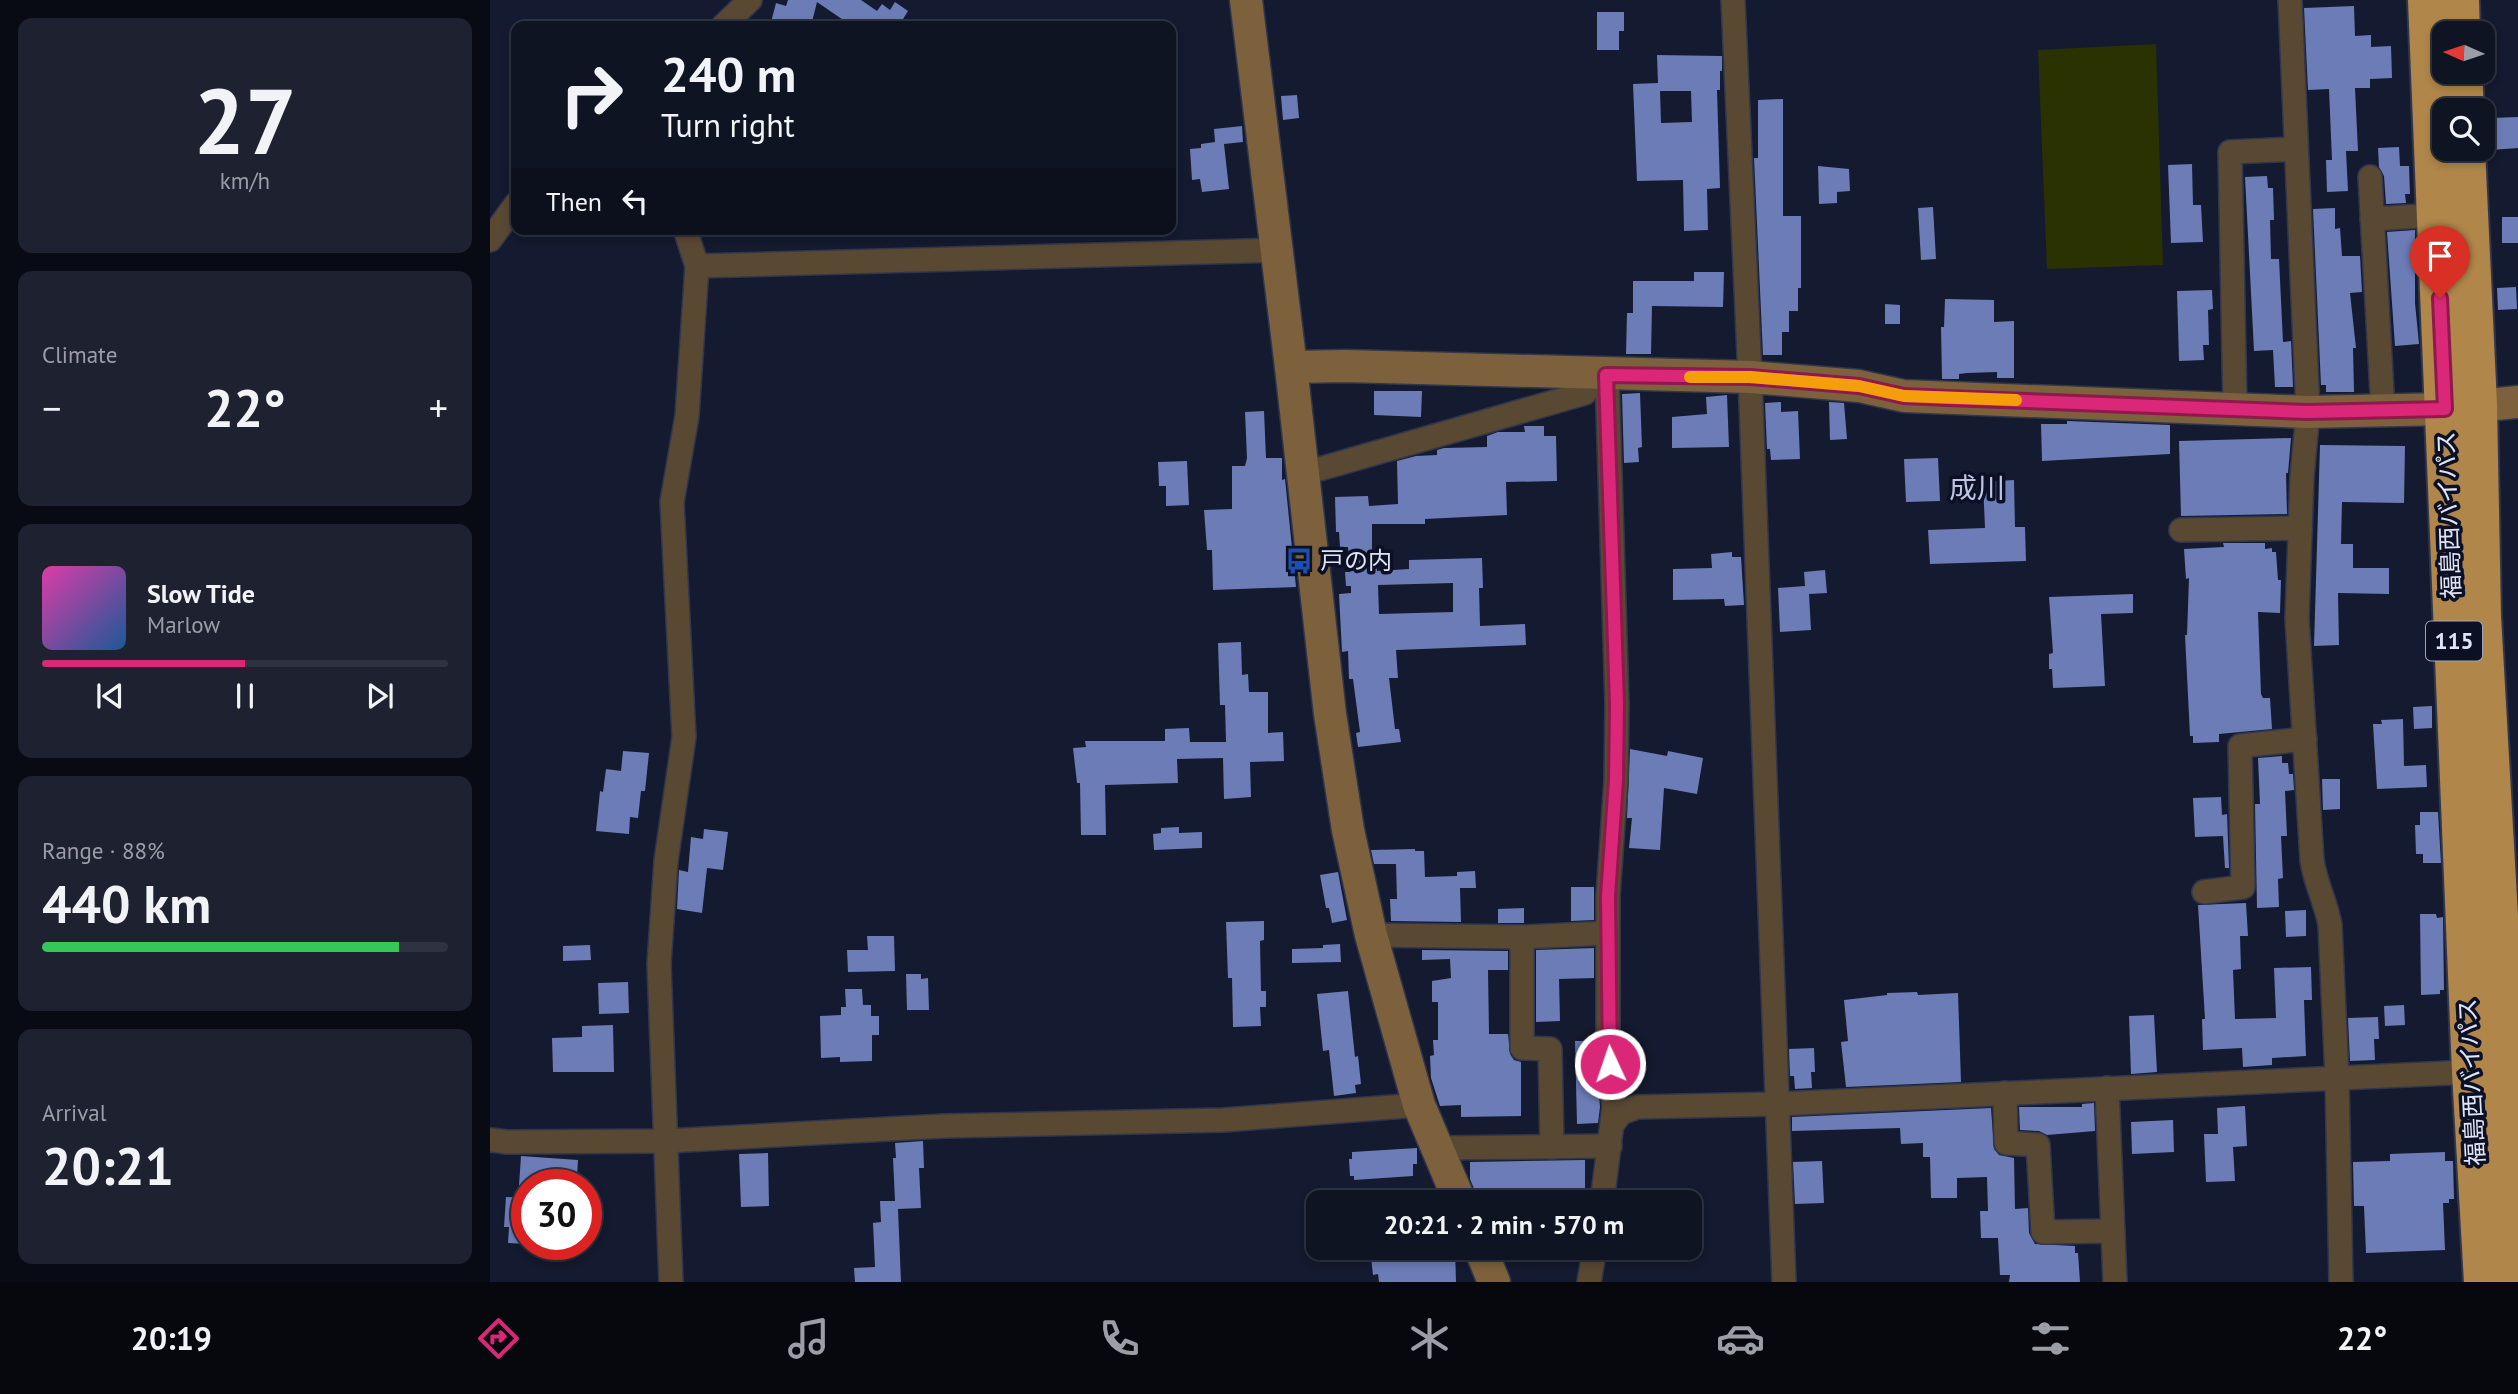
<!DOCTYPE html>
<html lang="en">
<head>
<meta charset="utf-8">
<style>
  :root { --surface:#0f1423; --page:#1d2130; --text:#f1f3f6; --muted:#9b9ea6; --line:#2f3341; --accent:#db2777 }
  body { margin:0; font-family:"PT Sans","Noto Sans JP",sans-serif; background:var(--page); color:var(--text); height:100vh; display:flex; flex-direction:column; font-size:26px; white-space:nowrap }
  * { box-sizing:border-box; margin:0 }
  p { font-size:23px; color:var(--muted) }
  .icon { flex:none; width:38px; height:38px; fill:none; stroke:currentColor; stroke-width:2; stroke-linecap:round; stroke-linejoin:round }
  .map { position:relative; flex:1; overflow:hidden }
  .side { display:flex; flex-direction:column; gap:18px; padding:18px; background:#080b13; width:490px }
  .side>* { flex:none }
  .hud { position:absolute; left:21px; top:21px; width:665px; height:214px; border-radius:14px; box-shadow:0 4px 10px #0003,0 0 0 2px var(--line); background:#0f1423; color:var(--text); overflow:hidden }
  .needle { width:46px; rotate:273deg }
  .tools { position:absolute; left:1942px; top:21px; display:grid; gap:14px }
  .tools a { display:grid; place-items:center; width:63px; height:63px; border-radius:14px; background:var(--surface); box-shadow:0 4px 10px #0003,0 0 0 2px var(--line); font-size:35px }
  .speed { position:absolute; left:21px; top:1169px; display:flex; gap:14px; font-size:35px; font-weight:700; text-align:center }
  .speed>* { display:grid; place-content:center; width:91px; height:91px; border-radius:50%; background:var(--surface); box-shadow:0 4px 10px #0003,0 0 0 2px var(--line); line-height:1 }
  .speed .limit { border:10px solid #d22; background:#fff; color:#111 }
  .pin { position:absolute; display:grid; place-items:center; width:60px; height:60px; color:#fff; margin:-72px -30px; border-radius:50% 50% 50% 0; rotate:-45deg; box-shadow:0 0 7px #0007 }
  .pin .icon { rotate:45deg }
  .me { position:absolute; width:77px; margin:-38px; rotate:357deg; stroke-linejoin:round; filter:drop-shadow(0 0 5px #0008) }
  .turn { display:flex; align-items:center; gap:24px; height:147px; padding:0 35px; font-size:32px }
  .turn .icon { width:91px; height:91px; stroke-width:2.5 }
  .turn b { display:block; font-size:49px; line-height:60px }
  .then { display:flex; align-items:center; height:66px; padding:0 35px; background:#0003; gap:14px; font-size:26px }
  .big { font-size:52px; font-weight:700; line-height:1.1 }
  .side .card { flex:1; display:flex; flex-direction:column; justify-content:center; gap:10px; min-width:0; padding:0 24px; border-radius:14px; background:var(--page) }
  .side .dial { align-items:center; gap:0 }
  .dial b { font-size:91px; line-height:1 }
  .song { display:flex; align-items:center; gap:21px }
  .cover { width:84px; height:84px; border-radius:10px; background:linear-gradient(135deg,hsl(320 70% 55%),hsl(210 70% 35%)) }
  .played { height:7px; border-radius:4px; background:linear-gradient(90deg,var(--accent) 50%,var(--line) 50%) }
  .keys { display:flex; justify-content:space-around; direction:ltr }
  .heat { display:flex; justify-content:space-between; align-items:center; font-size:38px; direction:ltr }
  .charge { height:10px; border-radius:5px; background:linear-gradient(90deg,#34c759 88%,var(--line) 0) }
  .trip { position:absolute; left:816px; top:1190px; width:396px; height:70px; border-radius:14px; background:var(--surface); box-shadow:0 4px 10px #0003,0 0 0 2px var(--line); font-weight:700; line-height:70px; text-align:center }
  .tabs { display:flex; height:112px; justify-content:space-around; align-items:center; background:#06080e; color:var(--muted) }
  .tabs .icon { width:49px; height:49px }
  .tabs .on { color:var(--accent) }
  .tabs b { font-size:32px; color:var(--text) }
  main { display:flex; flex:1; min-height:0 }
  .map>svg:first-child { display:block }
</style>
</head>
<body>
<main>
<section class="side">
<div class="card dial"><b>27</b><p>km/h</p></div>
<div class="card"><p>Climate</p>
<div class="heat"><a>−</a><b class="big">22°</b><a>+</a></div>
</div>
<div class="card">
<div class="song"><i class="cover"></i><div><b>Slow Tide</b><p>Marlow</p></div></div>
<div class="played"></div>
<div class="keys"><svg class="icon" aria-label="previous" viewBox="0 0 24 24"><path d="M18 5L8 12l10 7zM5 5v14"/></svg><svg class="icon" aria-label="pause" viewBox="0 0 24 24"><path d="M8 5v14M16 5v14"/></svg><svg class="icon" aria-label="next" viewBox="0 0 24 24"><path d="M6 5l10 7-10 7zM19 5v14"/></svg></div>
</div>
<div class="card"><p>Range · 88%</p><b class="big">440 km</b><div class="charge"></div></div>
<div class="card"><p>Arrival</p><b class="big">20:21</b></div>
</section>
<div class="map">
<svg width="2028" height="1282" viewBox="0 0 2028 1282">
  <rect width="100%" height="100%" fill="#141a2f"/>
  <polygon fill="#2a3201" points="1666,44 1673,265 1557,269 1548,50"/>
  <g fill="#6c7cb7" fill-rule="evenodd">
    <polygon points="298,0 371,0 387,11 392,4 400,10 405,2 418,11 413,19 424,26 362,26 327,2 321,26 280,26 286,3 296,6"/>
    <polygon points="1864,6 1865,36 1881,35 1881,47 1901,46 1902,78 1880,79 1880,88 1865,88 1868,151 1856,151 1858,191 1837,192 1836,160 1842,160 1839,89 1818,90 1814,8"/>
    <polygon points="1107,12 1134,12 1134,31 1129,31 1129,50 1107,50"/>
    <path d="M 1167,55 L 1232,56 L 1232,71 L 1230,71 L 1230,90 L 1227,90 L 1230,188 L 1217,189 L 1218,230 L 1194,231 L 1193,180 L 1147,181 L 1143,84 L 1168,83 ZM 1170,91 L 1201,91 L 1202,122 L 1171,123 Z"/>
    <polygon points="807,95 809,118 793,120 791,96"/>
    <polygon points="1293,99 1293,216 1311,216 1311,288 1308,288 1308,311 1299,311 1299,332 1292,332 1292,355 1273,355 1264,158 1268,158 1268,100"/>
    <polygon points="2028,117 2028,148 2001,150 2000,118"/>
    <polygon points="752,126 753,142 734,144 739,189 712,192 710,179 702,180 700,149 711,148 711,144 725,142 724,129"/>
    <polygon points="1909,147 1910,166 1919,166 1920,194 1915,194 1916,203 1896,204 1894,176 1889,167 1888,148"/>
    <polygon points="1702,164 1703,205 1711,205 1713,242 1681,243 1678,165"/>
    <polygon points="1328,166 1359,169 1360,191 1347,192 1347,203 1329,204"/>
    <polygon points="1777,176 1778,188 1783,188 1784,220 1780,220 1781,259 1789,259 1793,342 1801,341 1803,387 1785,387 1783,350 1764,351 1755,177"/>
    <polygon points="1443,207 1446,259 1431,260 1428,208"/>
    <polygon points="1845,208 1845,229 1850,228 1852,256 1870,256 1872,292 1860,293 1866,348 1863,348 1864,392 1836,392 1836,385 1831,385 1823,209"/>
    <rect x="2012" y="217" width="16" height="26"/>
    <polygon points="1925,230 1925,303 1929,344 1905,346 1897,232"/>
    <polygon points="1204,272 1234,272 1233,307 1162,306 1161,354 1136,354 1137,313 1143,313 1143,281 1204,281"/>
    <polygon points="2026,287 2027,309 2008,310 2007,288"/>
    <polygon points="1722,290 1723,309 1718,310 1719,345 1713,345 1714,360 1689,361 1687,291"/>
    <polygon points="1455,299 1504,300 1504,322 1524,321 1524,378 1507,378 1507,372 1477,373 1469,374 1469,379 1452,379 1451,327 1454,327"/>
    <polygon points="1395,304 1410,305 1410,324 1395,324"/>
    <polygon points="884,391 932,391 931,417 884,415"/>
    <polygon points="1150,393 1152,447 1148,448 1149,462 1134,463 1132,394"/>
    <polygon points="1237,395 1239,447 1182,448 1182,417 1217,414 1216,397"/>
    <polygon points="1291,402 1291,412 1308,411 1310,459 1281,460 1280,449 1277,449 1275,403"/>
    <polygon points="1339,402 1354,403 1357,439 1340,440"/>
    <polygon points="774,411 776,458 792,458 792,480 795,479 806,587 723,590 722,550 717,550 714,510 742,509 742,466 755,466 757,458 755,412"/>
    <polygon points="1577,421 1680,425 1680,454 1552,461 1551,424 1577,424"/>
    <path d="M 1034,426 L 1054,426 L 1054,436 L 1066,436 L 1067,481 L 1016,482 L 1017,515 L 935,519 L 935,524 L 882,524 L 882,559 L 886,559 L 887,571 L 919,569 L 919,560 L 992,558 L 993,588 L 989,588 L 990,626 L 1035,624 L 1036,645 L 906,650 L 908,678 L 899,678 L 905,729 L 909,729 L 911,742 L 868,747 L 866,733 L 870,732 L 863,679 L 859,679 L 858,651 L 852,652 L 849,594 L 861,593 L 861,586 L 856,586 L 855,572 L 860,572 L 858,547 L 850,547 L 849,532 L 846,532 L 845,497 L 878,496 L 879,506 L 908,504 L 907,461 L 926,456 L 947,455 L 947,450 L 954,448 L 997,447 L 997,436 L 1008,432 L 1035,432 ZM 963,583 L 963,612 L 889,614 L 888,585 Z"/>
    <polygon points="1801,438 1798,473 1796,473 1797,514 1691,516 1689,441"/>
    <polygon points="1830,445 1915,446 1914,503 1852,502 1851,544 1863,544 1863,568 1899,568 1899,594 1848,593 1849,645 1824,646"/>
    <polygon points="1448,458 1450,501 1416,502 1414,459"/>
    <polygon points="697,461 699,505 676,506 676,486 669,486 668,462"/>
    <polygon points="1524,480 1525,527 1535,527 1536,561 1440,564 1438,530 1495,528 1493,482"/>
    <polygon points="1733,543 1775,543 1775,549 1782,548 1782,552 1786,552 1788,580 1791,580 1790,613 1768,612 1771,694 1773,698 1780,698 1782,729 1729,734 1729,742 1703,743 1703,736 1700,736 1695,635 1697,635 1699,578 1696,579 1694,549 1734,547"/>
    <polygon points="1242,552 1242,557 1251,557 1254,605 1235,606 1234,599 1183,600 1183,569 1222,568 1221,554"/>
    <polygon points="1335,570 1337,593 1319,594 1321,630 1290,632 1288,588 1315,586 1314,572"/>
    <polygon points="1643,594 1643,613 1611,614 1615,686 1563,688 1562,669 1559,669 1559,654 1563,653 1559,597"/>
    <polygon points="751,642 752,675 758,674 759,692 778,692 778,733 793,732 794,761 760,762 761,797 734,799 733,758 687,759 688,783 615,785 616,835 591,835 590,783 587,783 583,748 596,747 595,741 675,741 675,729 699,728 700,742 736,742 735,705 730,705 728,643"/>
    <polygon points="1942,706 1942,728 1924,729 1923,707"/>
    <polygon points="1913,719 1914,766 1936,765 1937,787 1887,789 1883,724 1892,724 1891,720"/>
    <polygon points="1140,749 1177,756 1178,751 1213,758 1207,794 1174,788 1170,850 1139,848 1142,818 1137,818"/>
    <polygon points="133,751 159,753 155,791 151,791 148,818 140,817 139,834 106,831 110,791 113,792 116,769 131,771"/>
    <polygon points="1792,756 1792,763 1798,763 1799,774 1803,774 1804,790 1795,791 1797,836 1791,836 1793,878 1788,879 1789,907 1767,908 1765,804 1770,804 1768,758"/>
    <polygon points="1832,779 1850,779 1850,809 1833,810"/>
    <polygon points="1731,797 1732,815 1737,814 1739,868 1735,868 1733,836 1705,837 1703,798"/>
    <polygon points="1930,812 1948,812 1951,863 1933,863 1933,854 1926,854 1925,825 1930,825"/>
    <polygon points="689,827 689,833 712,832 712,848 664,850 663,834 671,833 671,828"/>
    <polygon points="214,829 238,832 233,870 217,868 212,913 187,909 189,870 198,872 201,837 213,839"/>
    <polygon points="925,849 925,851 934,851 935,877 967,876 967,872 985,871 986,888 970,888 971,922 901,921 900,899 907,899 906,864 884,864 881,850"/>
    <polygon points="848,872 857,920 842,923 839,908 836,908 830,875"/>
    <polygon points="1081,887 1104,887 1104,920 1081,921"/>
    <polygon points="1756,903 1758,936 1750,936 1751,969 1743,970 1745,1019 1786,1018 1784,968 1821,967 1822,1000 1814,1000 1816,1056 1782,1058 1782,1065 1753,1067 1752,1048 1713,1050 1712,1019 1715,1019 1708,905"/>
    <polygon points="1034,908 1034,923 1008,923 1008,909"/>
    <polygon points="1816,910 1816,936 1796,937 1795,911"/>
    <polygon points="1930,914 1946,914 1947,918 1953,917 1954,990 1950,990 1950,994 1931,995"/>
    <polygon points="774,921 774,940 770,941 771,991 776,991 776,1007 770,1007 771,1026 743,1027 742,978 738,978 736,922"/>
    <polygon points="377,936 404,936 405,971 358,972 357,950 378,950"/>
    <polygon points="850,944 851,962 802,963 802,949 833,948 833,945"/>
    <polygon points="100,945 101,960 73,961 73,946"/>
    <polygon points="1104,948 1104,978 1069,979 1070,1021 1046,1022 1046,950"/>
    <polygon points="932,950 1018,951 1018,970 998,970 999,1034 1018,1034 1020,1054 1024,1060 1031,1062 1031,1116 971,1117 971,1105 950,1106 941,1078 940,1056 944,1055 943,1040 948,1040 948,1002 942,1002 942,981 961,978 960,959 932,960"/>
    <polygon points="416,974 431,974 431,979 438,978 439,1010 417,1010"/>
    <polygon points="138,982 139,1013 109,1014 108,983"/>
    <polygon points="355,989 372,989 373,1005 381,1005 381,1016 389,1016 389,1035 382,1035 382,1061 350,1062 350,1057 331,1058 330,1016 351,1015 351,1007 356,1007"/>
    <polygon points="858,991 865,1057 868,1056 871,1084 865,1085 866,1093 844,1096 839,1050 833,1051 827,994"/>
    <polygon points="1427,992 1428,995 1468,993 1471,1082 1356,1087 1351,1042 1358,1041 1354,1000 1397,995 1397,993"/>
    <polygon points="1914,1005 1915,1025 1895,1026 1894,1006"/>
    <polygon points="1664,1015 1667,1072 1641,1074 1639,1016"/>
    <polygon points="1888,1017 1889,1039 1884,1039 1885,1060 1860,1061 1858,1018"/>
    <polygon points="123,1025 124,1072 63,1072 62,1038 92,1037 92,1026"/>
    <polygon points="1085,1041 1104,1041 1110,1107 1108,1123 1087,1124"/>
    <polygon points="1324,1048 1325,1072 1321,1072 1322,1088 1305,1089 1304,1076 1300,1076 1299,1049"/>
    <polygon points="1604,1103 1605,1131 1557,1135 1549,1131 1530,1130 1529,1107 1592,1107 1592,1104"/>
    <polygon points="1755,1106 1757,1146 1743,1147 1745,1181 1716,1182 1714,1134 1728,1134 1727,1108"/>
    <polygon points="1501,1108 1504,1149 1509,1155 1524,1158 1525,1209 1538,1208 1539,1233 1545,1244 1585,1246 1585,1253 1588,1253 1590,1282 1519,1282 1520,1275 1510,1275 1508,1238 1491,1238 1490,1211 1498,1211 1497,1177 1467,1178 1467,1198 1441,1198 1440,1157 1433,1157 1433,1143 1411,1144 1410,1128 1302,1131 1302,1117"/>
    <polygon points="1683,1120 1684,1152 1642,1154 1641,1122"/>
    <polygon points="433,1141 434,1168 429,1168 431,1208 408,1209 411,1282 365,1282 364,1268 385,1267 383,1223 391,1222 390,1201 405,1201 403,1158 406,1158 405,1143"/>
    <polygon points="927,1148 927,1164 923,1164 923,1176 864,1180 864,1176 860,1176 859,1159 862,1159 862,1152"/>
    <polygon points="1955,1152 1955,1161 1963,1161 1964,1199 1959,1199 1959,1203 1953,1203 1955,1250 1876,1253 1874,1206 1864,1206 1863,1162 1900,1161 1900,1154"/>
    <polygon points="278,1153 279,1206 251,1207 249,1154"/>
    <polygon points="31,1156 88,1160 87,1177 51,1174 50,1185 29,1185"/>
    <polygon points="1095,1160 1095,1202 1018,1202 1018,1196 987,1196 980,1179 980,1162"/>
    <polygon points="1332,1161 1334,1203 1305,1204 1303,1162"/>
    <polygon points="16,1197 37,1198 37,1244 18,1243 19,1227 14,1227"/>
    <polygon points="880,1248 965,1248 966,1282 889,1282 888,1274 883,1275"/>
  </g>
  <g fill="none" stroke-linecap="round" stroke-linejoin="round">
    <g stroke="#31364b" stroke-width="26">
      <g id="street">
        <polyline points="1243,0 1260,377 1294,1282"/>
        <path d="M 1800,0 L 1818,412 L 1812,476 L 1807,619 L 1822,860 C 1825,883 1836,902 1840,925 L 1847,1077 L 1851,1282"/>
        <polyline points="233,26 260,0"/>
        <polyline points="1880,177 1893,411"/>
        <polyline points="1882,219 1947,215"/>
        <polyline points="0,240 26,204"/>
        <polyline points="207,266 787,250"/>
        <polyline points="1745,409 1740,152 1806,149"/>
        <polyline points="812,474 1095,393 1110,375"/>
        <polyline points="1691,530 1810,528"/>
        <polyline points="1714,892 1753,887 1750,746 1815,739"/>
        <polyline points="881,935 1032,937 1118,933"/>
        <polyline points="1032,937 1032,1048 1060,1049 1062,1147"/>
        <polyline points="1617,1088 1625,1282"/>
        <polyline points="1515,1093 1516,1143 1548,1145 1553,1232 1623,1231"/>
        <polyline points="1122,1125 1131,1113 1147,1107 1287,1104 1981,1072"/>
        <polyline points="0,1140 17,1142 176,1141 454,1126 734,1120 929,1105"/>
        <polyline points="948,1148 1120,1146"/>
        <polyline points="1112,1202 1124,1107 1118,1043 1118,896 1126,780 1127,704 1117,375"/>
        <polyline points="181,1282 169,964 176,861 194,737 182,502 197,416 207,266 195,229"/>
        <polyline points="1099,1282 1105,1248"/>
      </g>
    </g>
    <g stroke="#31364b" stroke-width="35">
      <g id="secondary">
        <polyline points="756,0 801,367 840,714 858,830 881,935 929,1105 970,1202"/>
        <polyline points="801,367 856,366 1260,377 1369,386 1414,396 1818,412 1955,409 2028,402"/>
        <polyline points="990,1248 1004,1282"/>
      </g>
    </g>
    <g stroke="#31364b" stroke-width="42">
      <g id="highway">
        <polyline points="1937,0 1981,1072 1993,1282"/>
        <polyline points="1970,0 1971,33"/>
        <polyline points="1973,72 1975,110"/>
        <polyline points="1976,149 1988,405 1992,616 2020,1111 2025,1282"/>
      </g>
    </g>
    <use href="#street" stroke="#594832" stroke-width="23"/>
    <use href="#secondary" stroke="#7c613c" stroke-width="32"/>
    <use href="#highway" stroke="#b0864a" stroke-width="38"/>
  </g>
  <g fill="none" stroke-linecap="round" stroke-linejoin="round">
    <g stroke="#8e194d" stroke-width="18">
      <polyline id="route" points="1120,1064 1118,896 1126,780 1127,704 1116,375 1260,377 1369,386 1414,396 1458,398 1818,412 1955,409 1950,298"/>
    </g>
    <use href="#route" stroke="#db2777" stroke-width="12"/>
    <polyline stroke="#f59e0b" stroke-width="12" points="1200,377 1260,377 1369,386 1414,396 1526,400"/>
  </g>
  <defs>
    <g id="bus-bare" transform="scale(2.1)"><path d="M-5-6H5V4H4V6H2V4H-2V6H-4V4H-5ZM-3.5-4V0h7V-4ZM-3.5 1.2v1.5H-2V1.2ZM2 1.2v1.5H3.5V1.2Z" fill="#1a4fb4" stroke="#0c1025" stroke-width="2.5" paint-order="stroke"/></g>
  </defs>
  <g fill-rule="evenodd">
    <use href="#bus-bare" x="809" y="561"/>
  </g>
  <g text-anchor="middle" stroke-width="7" stroke-linejoin="round" paint-order="stroke">
    <rect fill="#0c1025" stroke="#a0a5b7" stroke-width="2" x="1936" y="621.5" width="56" height="39" rx="5"/>
    <g font-size="23" font-weight="bold" fill="#e0e5f5">
      <text x="1964" y="649">115</text>
    </g>
    <g font-size="24" fill="#e0e5f5" stroke="#0c1025">
      <text transform="translate(1959 515) rotate(-92)" y="8">福島西バイパス</text>
      <text transform="translate(1982 1082) rotate(-93)" y="8">福島西バイパス</text>
    </g>
    <g font-size="24" fill="#e0e5f5" stroke="#0c1025" text-anchor="start">
      <text x="830" y="569">戸の内</text>
    </g>
    <g font-size="28" fill="#bcc5e3" stroke="#0c1025">
      <text x="1487" y="498">成川</text>
    </g>
  </g>
</svg>
<div class="tools">
<a><svg class="needle" viewBox="-14 -14 28 28"><path d="M0-13l5 13h-10z" fill="#e53935"/><path d="M0 13l5-13h-10z" fill="#9b9ea6"/></svg></a>
<a><svg class="icon" aria-label="search" viewBox="0 0 24 24"><circle cx="10" cy="10" r="6"/><path d="M15 15l6 6"/></svg></a>
</div>
<div class="speed"><div class="limit">30</div></div>
<div class="pin" style="left:1950px;top:298px;background:#d93025"><svg class="icon" aria-label="arrive" viewBox="0 0 24 24"><path d="M6 21V4h12l-3 4 3 4H6"/></svg></div>
<svg class="me" style="left:1120px;top:1064px" viewBox="-20 -20 40 40"><circle r="17" fill="#db2777" stroke="#fff" stroke-width="3"/><path d="M0-11L8 9 0 5-8 9z" fill="#fff"/></svg>
<div class="trip">20:21 · 2 min · 570 m</div>
<div class="hud">
<div class="turn"><svg class="icon" aria-label="right" viewBox="0 0 24 24"><path d="M7 20v-9h11M14 6l5 5-5 5"/></svg><div><b>240 m</b>Turn right</div></div>
<div class="then">Then<svg class="icon" aria-label="left" viewBox="0 0 24 24"><path d="M17 20v-9H6M10 6l-5 5 5 5"/></svg></div>
</div>
</div>
</main>
<nav class="tabs">
<b>20:19</b>
<svg class="icon on" aria-label="directions" viewBox="0 0 24 24"><path d="M12 3l9 9-9 9-9-9zM9 14v-3h6M13 9l2 2-2 2"/></svg>
<svg class="icon" aria-label="music" viewBox="0 0 24 24"><path d="M9 18V5l10-2v13"/><circle cx="6" cy="18" r="3"/><circle cx="16" cy="16" r="3"/></svg>
<svg class="icon" aria-label="phone" viewBox="0 0 24 24"><path d="M5 4h4l2 5-3 2q2 4 5 5l2-3 5 2v4C11 20 4 13 5 4z"/></svg>
<svg class="icon" aria-label="climate" viewBox="0 0 24 24"><path d="M12 3v18M4 7l16 10M4 17L20 7"/></svg>
<svg class="icon" aria-label="car" viewBox="0 0 24 24"><path d="M5 17H2v-5l4-1 3-4h7l3 4 3 1v5h-3M9 17h6M6 11h13"/><circle cx="7" cy="17" r="2"/><circle cx="17" cy="17" r="2"/></svg>
<svg class="icon" aria-label="filters" viewBox="0 0 24 24"><path d="M4 7h16M4 17h16"/><circle cx="9" cy="7" r="2"/><circle cx="15" cy="17" r="2"/></svg>
<b>22°</b>
</nav>
</body>
</html>
